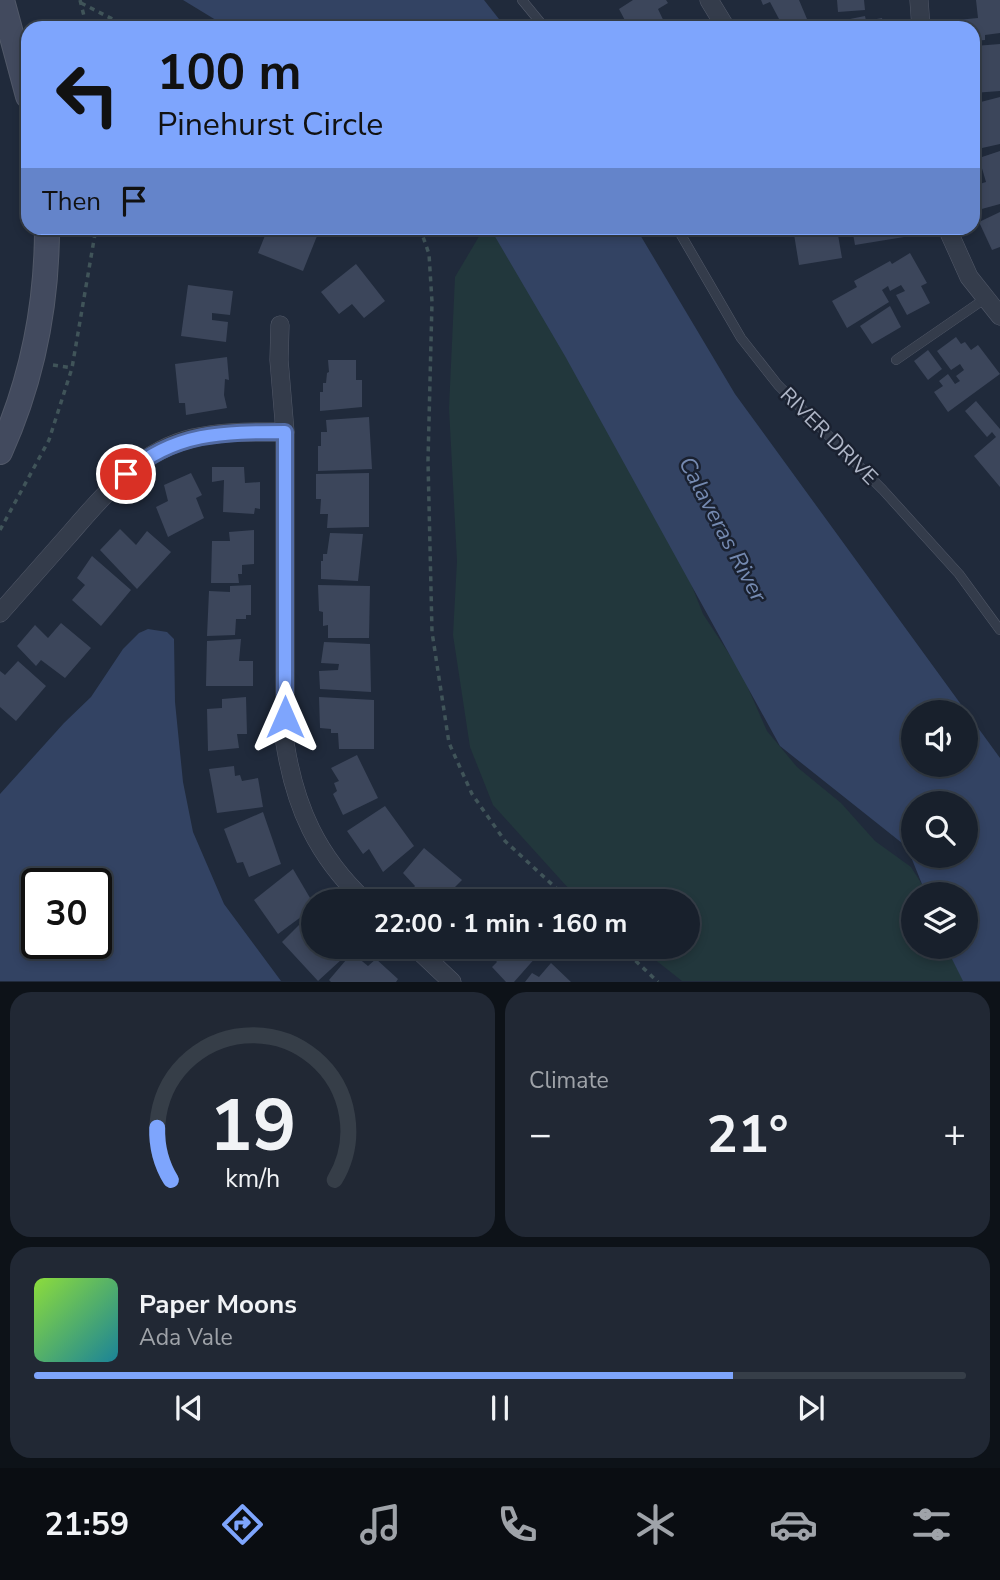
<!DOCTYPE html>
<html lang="en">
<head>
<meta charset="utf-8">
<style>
  :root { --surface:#18202c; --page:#212834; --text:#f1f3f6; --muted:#9fa3a9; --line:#363e48; --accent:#7ea5fd }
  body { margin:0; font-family:"Nunito Sans",sans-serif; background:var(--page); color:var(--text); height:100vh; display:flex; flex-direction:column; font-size:26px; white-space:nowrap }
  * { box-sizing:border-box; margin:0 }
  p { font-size:23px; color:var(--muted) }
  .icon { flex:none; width:38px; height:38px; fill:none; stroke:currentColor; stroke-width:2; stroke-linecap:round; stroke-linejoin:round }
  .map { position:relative; height:982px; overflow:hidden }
  .side { display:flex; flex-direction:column; gap:10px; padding:10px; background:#0d1218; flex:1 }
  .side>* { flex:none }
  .hud { position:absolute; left:21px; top:21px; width:959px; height:214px; border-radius:21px; box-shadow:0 4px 10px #0003,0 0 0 2px var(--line); background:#7ea5fd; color:#111; overflow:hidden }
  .fabs { position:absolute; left:901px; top:700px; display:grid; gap:14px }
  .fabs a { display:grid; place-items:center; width:77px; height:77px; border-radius:50%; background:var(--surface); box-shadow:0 4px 10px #0003,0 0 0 2px var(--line); font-size:35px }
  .speed { position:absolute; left:21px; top:868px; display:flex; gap:14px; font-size:35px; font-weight:700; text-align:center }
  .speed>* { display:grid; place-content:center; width:91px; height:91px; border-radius:50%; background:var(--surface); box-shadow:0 4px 10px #0003,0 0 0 2px var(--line); line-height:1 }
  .speed .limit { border:4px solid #111; border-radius:10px; background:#fff; color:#111 }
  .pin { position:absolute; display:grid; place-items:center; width:60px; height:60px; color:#fff; margin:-30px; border:4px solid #fff; border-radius:50%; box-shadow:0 2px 7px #0007 }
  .me { position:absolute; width:77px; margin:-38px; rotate:0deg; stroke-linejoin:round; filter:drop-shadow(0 0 5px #0008) }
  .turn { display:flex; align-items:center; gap:24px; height:147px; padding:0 21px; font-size:32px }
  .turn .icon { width:91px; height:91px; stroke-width:2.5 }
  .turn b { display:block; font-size:49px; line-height:60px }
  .then { display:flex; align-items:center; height:66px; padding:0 21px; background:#0003; gap:14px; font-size:26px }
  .big { font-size:52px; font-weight:700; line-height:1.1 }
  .side .card { flex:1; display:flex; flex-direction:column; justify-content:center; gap:10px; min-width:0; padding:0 24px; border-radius:21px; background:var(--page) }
  .side .dial { align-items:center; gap:0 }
  .dial svg { height:182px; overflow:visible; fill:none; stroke:var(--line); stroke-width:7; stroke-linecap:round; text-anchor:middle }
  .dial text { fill:var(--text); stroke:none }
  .song { display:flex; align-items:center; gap:21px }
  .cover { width:84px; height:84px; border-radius:10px; background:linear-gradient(135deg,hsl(90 70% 55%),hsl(190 70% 35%)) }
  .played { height:7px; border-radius:4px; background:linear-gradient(90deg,var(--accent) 75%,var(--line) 75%) }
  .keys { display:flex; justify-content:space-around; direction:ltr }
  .heat { display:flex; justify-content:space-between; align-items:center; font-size:38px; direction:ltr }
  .side .tiles { flex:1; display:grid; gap:10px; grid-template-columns:1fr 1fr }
  .card:last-child { grid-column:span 2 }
  .trip { position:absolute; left:301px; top:889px; width:399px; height:70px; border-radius:35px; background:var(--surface); box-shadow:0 4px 10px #0003,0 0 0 2px var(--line); font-weight:700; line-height:70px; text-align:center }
  .tabs { display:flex; height:112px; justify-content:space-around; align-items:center; background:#0a0d12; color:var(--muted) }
  .tabs .icon { width:49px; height:49px }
  .tabs .active { color:var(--accent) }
  .tabs b { font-size:32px; color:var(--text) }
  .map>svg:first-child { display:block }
</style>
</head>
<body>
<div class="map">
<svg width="1000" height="982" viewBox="0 0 1000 982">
  <rect width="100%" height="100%" fill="#202a3b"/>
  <polygon fill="#22373c" points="484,228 493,228 673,538 703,614 741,672 767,731 797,767 841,803 875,841 911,867 928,894 914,894 914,947 948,947 966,981 682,981 639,947 688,947 688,901 583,901 570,890 493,805 470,747 453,635 457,561 449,408 455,277"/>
  <g fill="#334363" fill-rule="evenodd">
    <polygon points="183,0 484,0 506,28 229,28"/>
    <path d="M 490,228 L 636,228 L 735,394 L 1000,758 L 1000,981 L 963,981 L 946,947 L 966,947 L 966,894 L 926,894 L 907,847 L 780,746 L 565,356 ZM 966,712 L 966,765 L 914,765 L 914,712 ZM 966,803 L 966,856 L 914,856 L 914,803 Z"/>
    <path d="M 148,629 L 167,632 L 174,639 L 175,702 L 183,782 L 193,832 L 224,904 L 281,981 L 0,981 L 0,794 L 64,723 L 91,697 L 123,649 L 139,633 ZM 37,884 L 96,884 L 96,943 L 37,943 Z"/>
  </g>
  <g fill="#3c465b">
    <polygon points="633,0 666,0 668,3 658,9 667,28 629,28 619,9"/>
    <polygon points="761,0 799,0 807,19 792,28 768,28 767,26 779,19 770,2 763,5"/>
    <polygon points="837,0 864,0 865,10 838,12"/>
    <polygon points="976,0 1000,0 1000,33 985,35 985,40 973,41 973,28 958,28 957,20 978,18"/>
    <polygon points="865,16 866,21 882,18 884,28 836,28 835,22"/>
    <polygon points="1000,44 1000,91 973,93 973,72 976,72 975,46"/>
    <polygon points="1000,97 1000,144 973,150 973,130 978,129 973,104"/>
    <polygon points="1000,151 1000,204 978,210 973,196 973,186 986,182 979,158"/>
    <polygon points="1000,212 1000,247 992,250 979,222"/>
    <polygon points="279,228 296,228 317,236 303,271 258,253 266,233 275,237"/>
    <polygon points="793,228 815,228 816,232 837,229 842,258 799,265"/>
    <polygon points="852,228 903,228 904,237 855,245"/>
    <polygon points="910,253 927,283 921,286 930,303 907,315 896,295 905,291 901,285 890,291 888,286 882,290 889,302 847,328 832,301 857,287 854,281 890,261 892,264"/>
    <polygon points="356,264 385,301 364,318 352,304 339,314 321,292"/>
    <polygon points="188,285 233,291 230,315 212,313 212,320 228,322 226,342 181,336"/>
    <polygon points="890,306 901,327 872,344 860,326"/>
    <polygon points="956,337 961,344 965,342 971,350 978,345 1000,374 948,412 934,392 943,386 939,381 948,374 955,384 960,381 956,376 964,370 960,364 951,370 937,351"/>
    <polygon points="928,350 942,369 928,380 914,361"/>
    <polygon points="227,357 229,380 225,379 224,395 227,408 186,415 185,403 179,403 175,364"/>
    <polygon points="328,360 356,360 356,380 362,380 362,407 320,411 320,392 323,392 323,383 326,383 327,373 329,372"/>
    <polygon points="976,401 1000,429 1000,487 974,456 996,437 992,432 987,437 965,411"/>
    <polygon points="369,417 372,469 318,471 318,446 321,446 321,432 327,432 326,420"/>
    <polygon points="212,467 244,467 245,483 260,482 260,509 255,508 254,514 223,512 224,480 212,482"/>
    <polygon points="191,473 202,495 196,498 204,518 168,537 156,507 168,501 164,485"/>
    <polygon points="369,473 369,527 327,528 328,514 320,514 321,499 316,499 316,474"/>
    <polygon points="120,529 136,545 147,531 171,552 137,589 100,550"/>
    <polygon points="254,530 254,564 242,565 242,574 238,574 239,583 211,583 212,541 230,541 229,532"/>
    <polygon points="330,533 363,534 358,581 321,579 321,561 323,561 323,554 327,554"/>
    <polygon points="92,556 131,590 101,626 72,600 85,585 77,578"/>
    <polygon points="251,585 251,615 246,615 246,619 236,619 235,635 207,636 209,591 230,592 230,586"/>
    <polygon points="318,585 370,586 369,638 328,638 328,625 323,626 323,612 319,611"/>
    <polygon points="61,623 91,648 65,678 41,660 36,666 17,646 35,625 48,638"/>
    <polygon points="241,639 239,661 253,661 253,686 206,686 207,641"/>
    <polygon points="324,642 370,644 371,692 320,689 319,671 338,670 339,664 321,663"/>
    <polygon points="18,661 46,686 16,721 0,707 0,671 5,675"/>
    <polygon points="246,697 247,734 237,734 239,748 208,751 207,709 222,708 222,699"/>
    <polygon points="319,697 374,700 374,749 339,749 338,733 331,733 331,729 320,728"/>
    <polygon points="357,755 378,798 343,815 333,794 337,791 334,783 339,781 331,768"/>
    <polygon points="234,766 235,776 240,775 242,781 258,778 263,807 217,813 209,769"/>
    <polygon points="385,806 414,846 383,872 369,849 363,854 347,831"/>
    <polygon points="263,812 281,864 249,877 243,862 237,863 224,829"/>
    <polygon points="424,848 462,880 441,901 415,901 408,895 415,886 403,873"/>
    <polygon points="293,869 313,903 313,908 278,934 254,900"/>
    <polygon points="467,887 484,901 456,901"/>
    <polygon points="313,911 313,947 354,948 318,981 282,942"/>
    <polygon points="485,947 528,947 537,956 514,982 506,982 492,967 497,962"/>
    <polygon points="352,953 368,966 376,959 398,979 396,982 331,982 329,980"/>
    <polygon points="551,963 571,982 525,982 532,973 539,977"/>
  </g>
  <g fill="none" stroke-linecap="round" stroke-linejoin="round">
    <g stroke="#525969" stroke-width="10">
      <g id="lane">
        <polyline points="522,0 545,28"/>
        <polyline points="677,228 741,338 778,385 883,490 959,574 1000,630"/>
        <polyline points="896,360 986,298"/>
      </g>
    </g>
    <g stroke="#525969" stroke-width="19">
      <g id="street">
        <polyline points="709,0 726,28"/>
        <polyline points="919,0 921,28"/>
        <polyline points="947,228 969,277 1000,316"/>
        <path d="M 280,325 L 279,360 L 285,432 L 285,743 C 295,807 317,856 365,901"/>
        <path d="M 0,613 C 23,587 45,562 68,536 C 103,496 138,451 193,438 C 223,431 254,432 285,432"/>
        <polyline points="415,947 452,982"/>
      </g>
    </g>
    <g stroke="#525969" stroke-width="26">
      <g id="secondary">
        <polyline points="2,0 28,96"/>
        <path d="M 0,452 C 32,381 47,305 47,228"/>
      </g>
    </g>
    <g stroke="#405459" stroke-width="3.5" stroke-dasharray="5 5" stroke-linecap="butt">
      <polyline points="80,0 87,28"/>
      <polyline points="81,3 130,28"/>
      <polyline points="420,228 429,254 432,302 428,461 432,632 449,743 472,794 505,841 570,901"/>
      <polyline points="53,365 72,368"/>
      <polyline points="0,530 49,440 72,368 96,228"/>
      <polyline points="621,947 658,982"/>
    </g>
    <use href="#lane" stroke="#343c4b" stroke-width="9"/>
    <use href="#street" stroke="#343c4b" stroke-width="18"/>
    <use href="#secondary" stroke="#424a5e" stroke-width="24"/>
  </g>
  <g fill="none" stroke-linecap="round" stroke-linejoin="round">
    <g stroke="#526ba4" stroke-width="18">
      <path id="route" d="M 126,474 C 175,432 223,432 285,432 L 285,717"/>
    </g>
    <use href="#route" stroke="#7ea5fd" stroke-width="12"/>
  </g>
  <g text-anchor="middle" stroke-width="5" stroke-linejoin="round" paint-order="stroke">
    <g font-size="21" fill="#afb6c7" stroke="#1a2130">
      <text transform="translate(829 436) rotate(45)" y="7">RIVER DRIVE</text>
    </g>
    <g font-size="23" font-style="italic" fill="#758ab1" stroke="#1a2130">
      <text transform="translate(723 529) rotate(62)" y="8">Calaveras River</text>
    </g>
  </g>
</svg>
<div class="fabs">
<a><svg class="icon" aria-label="sound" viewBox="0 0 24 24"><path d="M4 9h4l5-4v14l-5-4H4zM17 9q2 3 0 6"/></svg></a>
<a><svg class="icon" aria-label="search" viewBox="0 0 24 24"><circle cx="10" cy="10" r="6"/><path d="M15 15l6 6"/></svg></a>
<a><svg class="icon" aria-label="layers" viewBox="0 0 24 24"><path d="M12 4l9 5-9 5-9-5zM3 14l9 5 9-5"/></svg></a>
</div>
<div class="speed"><div class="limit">30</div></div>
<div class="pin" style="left:126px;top:474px;background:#d93025"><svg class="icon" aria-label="arrive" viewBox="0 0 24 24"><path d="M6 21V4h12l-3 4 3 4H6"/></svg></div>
<svg class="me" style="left:285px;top:717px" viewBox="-20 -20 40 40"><path d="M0-17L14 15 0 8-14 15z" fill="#7ea5fd" stroke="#fff" stroke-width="4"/></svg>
<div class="trip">22:00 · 1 min · 160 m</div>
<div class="hud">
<div class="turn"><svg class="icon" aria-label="left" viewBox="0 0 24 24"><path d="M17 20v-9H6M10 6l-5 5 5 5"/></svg><div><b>100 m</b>Pinehurst Circle</div></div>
<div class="then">Then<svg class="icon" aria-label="arrive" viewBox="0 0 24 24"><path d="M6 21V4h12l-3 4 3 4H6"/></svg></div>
</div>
</div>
<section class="side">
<div class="tiles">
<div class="card dial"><svg viewBox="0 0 100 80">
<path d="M14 69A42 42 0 1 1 86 69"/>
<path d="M14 69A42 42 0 0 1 8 46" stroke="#7ea5fd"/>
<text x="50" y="56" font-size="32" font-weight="700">19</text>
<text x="50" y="72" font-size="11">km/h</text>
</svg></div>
<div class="card"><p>Climate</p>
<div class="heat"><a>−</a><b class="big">21°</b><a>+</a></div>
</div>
<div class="card">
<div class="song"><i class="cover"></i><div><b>Paper Moons</b><p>Ada Vale</p></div></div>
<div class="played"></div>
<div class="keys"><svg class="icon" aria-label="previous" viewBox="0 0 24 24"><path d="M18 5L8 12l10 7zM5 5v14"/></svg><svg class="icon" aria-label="pause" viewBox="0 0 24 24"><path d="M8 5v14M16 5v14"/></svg><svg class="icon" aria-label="next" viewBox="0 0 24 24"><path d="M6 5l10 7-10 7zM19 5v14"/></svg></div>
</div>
</div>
</section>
<nav class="tabs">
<b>21:59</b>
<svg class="icon active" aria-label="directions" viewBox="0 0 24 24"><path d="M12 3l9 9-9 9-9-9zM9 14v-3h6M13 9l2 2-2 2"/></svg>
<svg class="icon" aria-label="music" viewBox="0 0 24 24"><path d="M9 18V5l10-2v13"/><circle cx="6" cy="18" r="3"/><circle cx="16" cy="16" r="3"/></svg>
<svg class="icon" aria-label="phone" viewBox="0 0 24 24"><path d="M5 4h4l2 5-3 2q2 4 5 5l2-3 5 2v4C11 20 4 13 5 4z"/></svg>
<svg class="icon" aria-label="climate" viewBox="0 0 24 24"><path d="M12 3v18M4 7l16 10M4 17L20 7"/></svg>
<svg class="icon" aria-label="car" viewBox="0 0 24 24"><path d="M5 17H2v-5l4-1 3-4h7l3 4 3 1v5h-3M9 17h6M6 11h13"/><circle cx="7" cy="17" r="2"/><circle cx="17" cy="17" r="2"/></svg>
<svg class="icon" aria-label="filters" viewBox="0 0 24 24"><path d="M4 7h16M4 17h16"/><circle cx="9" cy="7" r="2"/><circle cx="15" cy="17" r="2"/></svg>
</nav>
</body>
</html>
